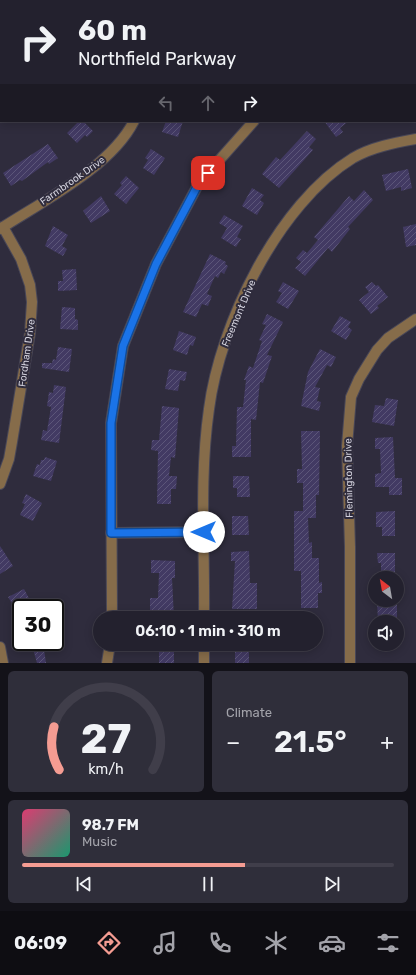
<!DOCTYPE html>
<html lang="en">
<head>
<meta charset="utf-8">
<style>
  :root { --surface:#23212e; --page:#2f2e3a; --text:#f1f3f6; --muted:#a3a3aa; --line:#403e4a; --accent:#f59c92 }
  body { margin:0; font-family:Rubik,sans-serif; background:var(--page); color:var(--text); height:100vh; display:flex; flex-direction:column; font-size:15px; white-space:nowrap }
  * { box-sizing:border-box; margin:0 }
  p { font-size:13px; color:var(--muted) }
  .icon { flex:none; width:22px; height:22px; fill:none; stroke:currentColor; stroke-width:2; stroke-linecap:round; stroke-linejoin:round }
  .map { position:relative; height:663px; overflow:hidden }
  .panel { display:flex; flex-direction:column; gap:8px; padding:8px; background:#131219; flex:1 }
  .panel>* { flex:none }
  .top-card { position:absolute; left:0px; top:0px; width:416px; height:122px; box-shadow:0 2px 10px #0003,0 0 0 1px var(--line); background:#23212e; color:var(--text); overflow:hidden }
  .needle { width:26px; rotate:329deg }
  .controls { position:absolute; left:368px; top:571px; display:grid; gap:8px }
  .controls a { display:grid; place-items:center; width:36px; height:36px; border-radius:50%; background:var(--surface); box-shadow:0 2px 10px #0003,0 0 0 1px var(--line); font-size:20px }
  .speed { position:absolute; left:12px; top:599px; display:flex; gap:8px; font-size:20px; font-weight:700; text-align:center }
  .speed>* { display:grid; place-content:center; width:52px; height:52px; border-radius:50%; background:var(--surface); box-shadow:0 2px 10px #0003,0 0 0 1px var(--line); line-height:1 }
  .speed .limit { border:2px solid #111; border-radius:6px; background:#fff; color:#111 }
  .pin { position:absolute; display:grid; place-items:center; width:34px; height:34px; color:#fff; margin:-17px; border-radius:8px; box-shadow:0 2px 6px #0006 }
  .me { position:absolute; width:44px; margin:-22px; rotate:270deg; stroke-linejoin:round; filter:drop-shadow(0 0 3px #0008) }
  .turn { display:flex; align-items:center; gap:14px; height:84px; padding:0 12px; font-size:18px }
  .turn .icon { width:52px; height:52px; stroke-width:2.5 }
  .turn b { display:block; font-size:28px; line-height:34px }
  .lanes { display:flex; align-items:center; height:38px; padding:0 12px; background:#0003; justify-content:center; gap:20px; direction:ltr }
  .lanes .off { opacity:.35 }
  .big { font-size:30px; font-weight:600; line-height:1.1 }
  .panel .tile { flex:1; display:flex; flex-direction:column; justify-content:center; gap:6px; min-width:0; padding:0 14px; border-radius:6px; background:var(--page) }
  .panel .dial { align-items:center; gap:0 }
  .dial svg { height:104px; overflow:visible; fill:none; stroke:var(--line); stroke-width:7; stroke-linecap:round; text-anchor:middle }
  .dial text { fill:var(--text); stroke:none }
  .song { display:flex; align-items:center; gap:12px }
  .cover { width:48px; height:48px; border-radius:6px; background:linear-gradient(135deg,hsl(340 70% 55%),hsl(160 70% 35%)) }
  .played { height:4px; border-radius:2px; background:linear-gradient(90deg,var(--accent) 60%,var(--line) 60%) }
  .keys { display:flex; justify-content:space-around; direction:ltr }
  .heat { display:flex; justify-content:space-between; align-items:center; font-size:22px; direction:ltr }
  .panel .tiles { flex:1; display:grid; gap:8px; grid-template-columns:1fr 1fr }
  .tile:last-child { grid-column:span 2 }
  .trip { position:absolute; left:93px; top:611px; width:230px; height:40px; border-radius:20px; background:var(--surface); box-shadow:0 2px 10px #0003,0 0 0 1px var(--line); font-weight:600; line-height:40px; text-align:center }
  .tabs { display:flex; height:64px; justify-content:space-around; align-items:center; background:#0e0d12; color:var(--muted) }
  .tabs .icon { width:28px; height:28px }
  .tabs .selected { color:var(--accent) }
  .tabs b { font-size:18px; color:var(--text) }
  .map>svg:first-child { display:block }
</style>
</head>
<body>
<div class="map">
<svg width="416" height="663" viewBox="0 0 416 663">
  <defs>
    <pattern id="building-hatch" width="6" height="6" patternUnits="userSpaceOnUse"><rect width="6" height="6" fill="#423a63"/><path d="M-1 1l2-2M0 6l6-6M5 7l2-2" fill="none" stroke="#5c5679"/></pattern>
  </defs>
  <rect width="100%" height="100%" fill="#2f2c3d"/>
  <g fill="url(#building-hatch)">
    <polygon points="79,121 83,121 93,131 87,137 85,135 77,143 67,133"/>
    <polygon points="166,121 183,121 178,137 162,132"/>
    <polygon points="324,121 349,121 340,128 343,132 336,137"/>
    <polygon points="307,131 316,139 309,147 313,150 279,188 262,174 276,157 280,160"/>
    <polygon points="48,144 58,158 49,164 48,162 22,181 20,180 11,186 3,173"/>
    <polygon points="151,149 165,158 154,175 143,168 148,160 145,158"/>
    <polygon points="408,169 412,188 401,191 401,187 386,191 382,175"/>
    <polygon points="126,176 139,188 126,204 114,194 122,185 120,183"/>
    <polygon points="252,188 264,195 260,200 264,203 257,215 242,206"/>
    <polygon points="364,190 373,200 348,227 350,229 332,252 328,248 305,276 295,268 301,262 296,258 303,250 307,253 318,240 314,237 349,196 354,201"/>
    <polygon points="101,196 110,211 91,223 83,211"/>
    <polygon points="224,215 243,226 237,237 241,239 236,247 221,238 227,228 219,223"/>
    <polygon points="416,224 416,245 406,247 403,227"/>
    <polygon points="53,226 68,235 62,246 67,249 63,256 45,246"/>
    <polygon points="210,254 226,262 225,264 228,266 224,274 221,272 218,278 215,276 207,294 212,296 208,306 202,304 196,317 183,312"/>
    <polygon points="76,269 77,290 58,291 58,281 63,281 62,270"/>
    <polygon points="283,282 299,291 288,309 276,302 282,293 278,291"/>
    <polygon points="372,282 376,286 378,285 388,297 377,306 379,308 371,314 359,300 369,292 365,287"/>
    <polygon points="62,307 75,308 75,319 78,320 78,330 60,329"/>
    <polygon points="267,314 283,322 267,355 272,356 263,383 260,382 256,420 251,419 251,457 232,457 232,446 236,446 237,407 243,407 246,380 244,380 249,366 253,368 262,341 259,340 266,325 262,324"/>
    <polygon points="340,316 351,322 348,327 352,330 346,340 331,331"/>
    <polygon points="179,331 196,337 193,346 190,345 187,355 173,350"/>
    <polygon points="58,347 72,349 69,372 42,368 42,363 52,363 53,359 56,360"/>
    <polygon points="320,349 336,357 331,367 327,365 315,387 320,388 317,401 321,402 319,411 301,406 308,372"/>
    <polygon points="169,369 187,372 185,381 180,380 178,391 165,389"/>
    <polygon points="54,385 66,387 59,443 41,440 43,430 47,431 51,407 47,406 49,392 53,393"/>
    <polygon points="386,398 398,400 394,426 372,422 375,405 384,406"/>
    <polygon points="162,406 179,408 175,458 171,457 169,476 177,476 176,489 171,489 171,504 157,504 158,451 151,450 152,440 159,440"/>
    <polygon points="301,431 320,431 319,495 316,495 316,518 308,518 309,543 312,542 312,558 319,558 319,583 322,582 322,593 318,593 318,608 301,608 301,571 294,571 294,511 303,511 303,483 297,483 297,469 302,469"/>
    <polygon points="393,437 395,478 402,478 402,495 389,495 389,487 375,487 375,474 381,473 380,449 375,449 375,438"/>
    <polygon points="45,457 57,461 51,481 33,476 37,464 40,465 41,460 44,460"/>
    <polygon points="233,476 249,476 250,497 237,497 237,488 233,488"/>
    <polygon points="26,494 42,503 33,521 20,515 25,504 22,503"/>
    <polygon points="395,511 395,536 382,536 382,527 376,527 376,512"/>
    <polygon points="232,516 248,516 249,535 232,535"/>
    <polygon points="0,546 13,566 0,574"/>
    <polygon points="249,551 250,583 257,583 257,609 232,609 235,561 231,561 231,552"/>
    <polygon points="377,553 395,553 395,572 381,573 381,563 378,563"/>
    <polygon points="151,560 175,561 175,578 172,578 174,618 150,618 150,598 158,598 159,573 151,573"/>
    <polygon points="24,589 34,608 19,608 17,603 13,605 8,597"/>
    <polygon points="377,600 397,600 397,622 378,622"/>
    <polygon points="31,642 43,642 46,663 37,663"/>
    <rect x="159" y="644" width="15" height="19"/>
    <rect x="235" y="644" width="14" height="19"/>
  </g>
  <g fill="none" stroke-linecap="round" stroke-linejoin="round">
    <g stroke="#494757" stroke-width="12">
      <g id="minor">
        <polyline points="133,0 134,1"/>
        <polyline points="337,0 337,1"/>
        <polyline points="86,1 88,0"/>
        <polyline points="388,1 389,0"/>
        <polyline points="0,57 1,56"/>
        <polyline points="415,95 416,97"/>
        <path d="M 0,229 C 43,201 111,167 134,121"/>
        <polyline points="0,484 9,459 12,442 30,333 32,302 30,285 21,259 3,227"/>
        <polyline points="111,533 204,532"/>
        <polyline points="112,618 111,423 123,346 156,264 199,183 254,121"/>
        <path d="M 204,618 C 205,549 199,478 209,409 C 220,324 278,204 353,158 C 372,147 394,143 416,139"/>
        <polyline points="0,647 3,663"/>
        <polyline points="107,663 110,644"/>
        <polyline points="204,663 204,644"/>
        <polyline points="350,663 350,547 347,446 351,397 359,379 377,350 388,338 416,319"/>
      </g>
    </g>
    <use href="#minor" stroke="#866c4a" stroke-width="10"/>
  </g>
  <g fill="none" stroke-linecap="round" stroke-linejoin="round">
    <g stroke="#114b97" stroke-width="10">
      <polyline id="route" points="204,532 111,533 111,423 123,346 156,264 199,183 208,173"/>
    </g>
    <use href="#route" stroke="#1a73e8" stroke-width="7"/>
  </g>
  <g text-anchor="middle" stroke-width="4" stroke-linejoin="round" paint-order="stroke">
    <g font-size="10" fill="#d4d3de" stroke="#2f2c3d">
      <text transform="translate(72 180) rotate(-35)" y="4">Farmbrook Drive</text>
      <text transform="translate(238 313) rotate(-67)" y="4">Freemont Drive</text>
      <text transform="translate(26 353) rotate(-82)" y="4">Fordham Drive</text>
      <text transform="translate(348 478) rotate(-91)" y="4">Flemington Drive</text>
    </g>
  </g>
</svg>
<div class="controls">
<a><svg class="needle" viewBox="-14 -14 28 28"><path d="M0-13l5 13h-10z" fill="#e53935"/><path d="M0 13l5-13h-10z" fill="#a3a3aa"/></svg></a>
<a><svg class="icon" aria-label="sound" viewBox="0 0 24 24"><path d="M4 9h4l5-4v14l-5-4H4zM17 9q2 3 0 6"/></svg></a>
</div>
<div class="speed"><div class="limit">30</div></div>
<div class="pin" style="left:208px;top:173px;background:#d93025"><svg class="icon" aria-label="arrive" viewBox="0 0 24 24"><path d="M6 21V4h12l-3 4 3 4H6"/></svg></div>
<svg class="me" style="left:204px;top:532px" viewBox="-20 -20 40 40"><circle r="19" fill="#fff"/><path d="M0-13L10 11 0 6-10 11z" fill="#1a73e8"/></svg>
<div class="trip">06:10 · 1 min · 310 m</div>
<div class="top-card">
<div class="turn"><svg class="icon" aria-label="right" viewBox="0 0 24 24"><path d="M7 20v-9h11M14 6l5 5-5 5"/></svg><div><b>60 m</b>Northfield Parkway</div></div>
<div class="lanes"><svg class="icon off" aria-label="left" viewBox="0 0 24 24"><path d="M17 20v-9H6M10 6l-5 5 5 5"/></svg><svg class="icon off" aria-label="ahead" viewBox="0 0 24 24"><path d="M12 20V5M6 11l6-6 6 6"/></svg><svg class="icon" aria-label="right" viewBox="0 0 24 24"><path d="M7 20v-9h11M14 6l5 5-5 5"/></svg></div>
</div>
</div>
<section class="panel">
<div class="tiles">
<div class="tile dial"><svg viewBox="0 0 100 80">
<path d="M14 69A42 42 0 1 1 86 69"/>
<path d="M14 69A42 42 0 0 1 10 36" stroke="#f59c92"/>
<text x="50" y="56" font-size="32" font-weight="700">27</text>
<text x="50" y="72" font-size="11">km/h</text>
</svg></div>
<div class="tile"><p>Climate</p>
<div class="heat"><a>−</a><b class="big">21.5°</b><a>+</a></div>
</div>
<div class="tile">
<div class="song"><i class="cover"></i><div><b>98.7 FM</b><p>Music</p></div></div>
<div class="played"></div>
<div class="keys"><svg class="icon" aria-label="previous" viewBox="0 0 24 24"><path d="M18 5L8 12l10 7zM5 5v14"/></svg><svg class="icon" aria-label="pause" viewBox="0 0 24 24"><path d="M8 5v14M16 5v14"/></svg><svg class="icon" aria-label="next" viewBox="0 0 24 24"><path d="M6 5l10 7-10 7zM19 5v14"/></svg></div>
</div>
</div>
</section>
<nav class="tabs">
<b>06:09</b>
<svg class="icon selected" aria-label="directions" viewBox="0 0 24 24"><path d="M12 3l9 9-9 9-9-9zM9 14v-3h6M13 9l2 2-2 2"/></svg>
<svg class="icon" aria-label="music" viewBox="0 0 24 24"><path d="M9 18V5l10-2v13"/><circle cx="6" cy="18" r="3"/><circle cx="16" cy="16" r="3"/></svg>
<svg class="icon" aria-label="phone" viewBox="0 0 24 24"><path d="M5 4h4l2 5-3 2q2 4 5 5l2-3 5 2v4C11 20 4 13 5 4z"/></svg>
<svg class="icon" aria-label="climate" viewBox="0 0 24 24"><path d="M12 3v18M4 7l16 10M4 17L20 7"/></svg>
<svg class="icon" aria-label="car" viewBox="0 0 24 24"><path d="M5 17H2v-5l4-1 3-4h7l3 4 3 1v5h-3M9 17h6M6 11h13"/><circle cx="7" cy="17" r="2"/><circle cx="17" cy="17" r="2"/></svg>
<svg class="icon" aria-label="filters" viewBox="0 0 24 24"><path d="M4 7h16M4 17h16"/><circle cx="9" cy="7" r="2"/><circle cx="15" cy="17" r="2"/></svg>
</nav>
</body>
</html>
